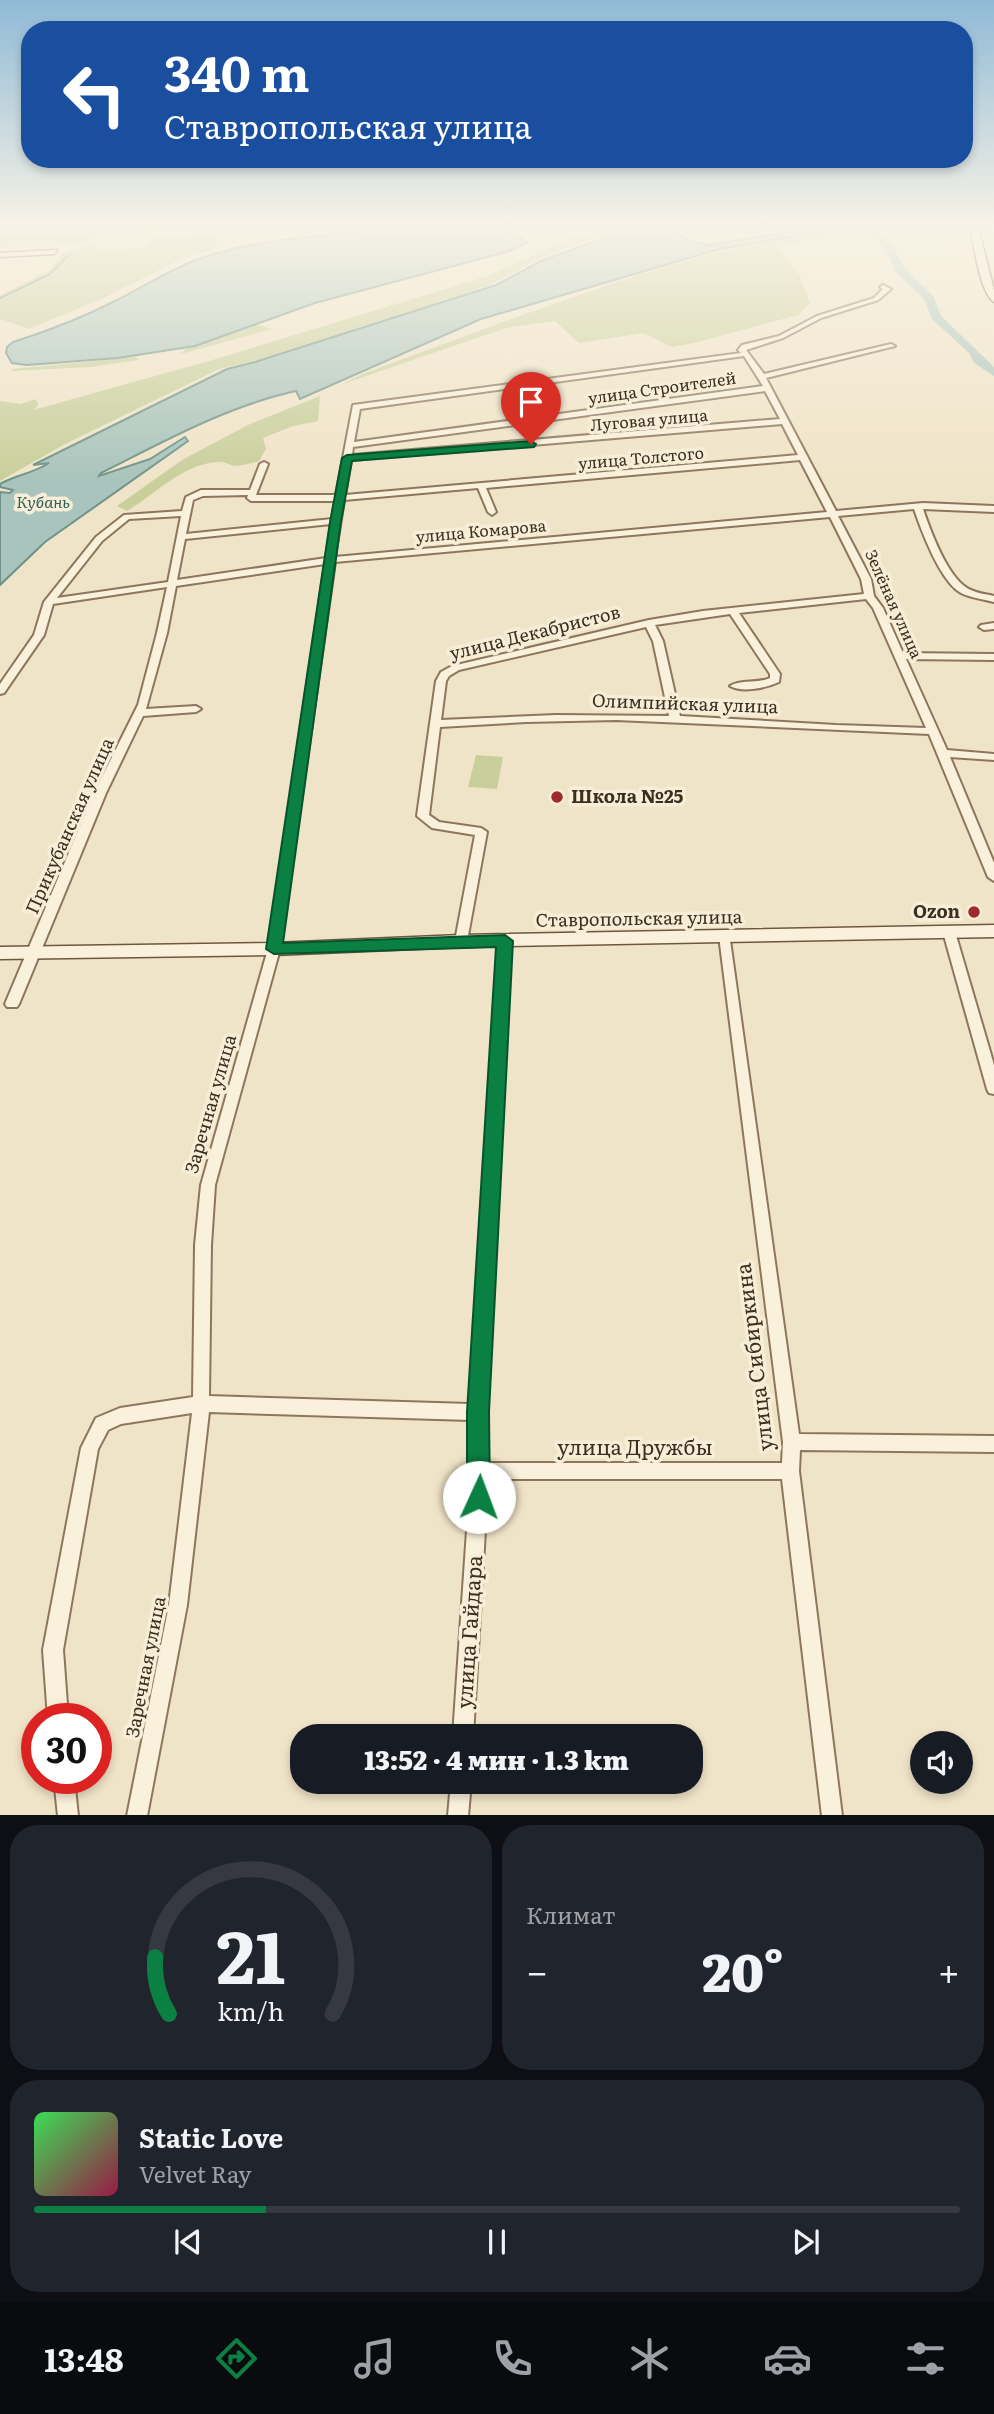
<!DOCTYPE html>
<html lang="ru">
<head>
<meta charset="utf-8">
<style>
  :root { --surface:#171b24; --page:#20242c; --text:#f1f3f6; --muted:#9ea1a6; --line:#363941; --accent:#0b8043 }
  body { margin:0; font-family:Literata,serif; background:var(--page); color:var(--text); height:100vh; display:flex; flex-direction:column; font-size:26px; white-space:nowrap }
  * { box-sizing:border-box; margin:0 }
  p { font-size:23px; color:var(--muted) }
  .icon { flex:none; width:38px; height:38px; fill:none; stroke:currentColor; stroke-width:2; stroke-linecap:round; stroke-linejoin:round }
  .map { position:relative; height:1815px; overflow:hidden }
  .drawer { display:flex; flex-direction:column; gap:10px; padding:10px; background:#0d0f14; flex:1 }
  .drawer>* { flex:none }
  .guide { position:absolute; left:21px; top:21px; width:952px; height:147px; border-radius:28px; box-shadow:0 4px 10px #0003; background:#1a4fa0; color:#fff; overflow:hidden }
  .buttons { position:absolute; left:910px; top:1731px; display:grid; gap:14px }
  .buttons a { display:grid; place-items:center; width:63px; height:63px; border-radius:50%; background:var(--surface); box-shadow:0 4px 10px #0003; font-size:35px }
  .speed { position:absolute; left:21px; top:1703px; display:flex; gap:14px; font-size:35px; font-weight:700; text-align:center }
  .speed>* { display:grid; place-content:center; width:91px; height:91px; border-radius:50%; background:var(--surface); box-shadow:0 4px 10px #0003; line-height:1 }
  .speed .limit { border:10px solid #d22; background:#fff; color:#111 }
  .pin { position:absolute; display:grid; place-items:center; width:60px; height:60px; color:#fff; margin:-72px -30px; border-radius:50% 50% 50% 0; rotate:-45deg; box-shadow:0 0 7px #0007 }
  .pin .icon { rotate:45deg }
  .me { position:absolute; width:77px; margin:-38px; rotate:2deg; stroke-linejoin:round; filter:drop-shadow(0 0 5px #0008) }
  .turn { display:flex; align-items:center; gap:24px; height:147px; padding:0 28px; font-size:32px }
  .turn .icon { width:91px; height:91px; stroke-width:2.5 }
  .turn b { display:block; font-size:49px; line-height:60px }
  .big { font-size:52px; font-weight:800; line-height:1.1 }
  .drawer .card { flex:1; display:flex; flex-direction:column; justify-content:center; gap:10px; min-width:0; padding:0 24px; border-radius:28px; background:var(--page) }
  .drawer .dial { align-items:center; gap:0 }
  .dial svg { height:182px; overflow:visible; fill:none; stroke:var(--line); stroke-width:7; stroke-linecap:round; text-anchor:middle }
  .dial text { fill:var(--text); stroke:none }
  .song { display:flex; align-items:center; gap:21px }
  .cover { width:84px; height:84px; border-radius:10px; background:linear-gradient(135deg,hsl(130 70% 55%),hsl(340 70% 35%)) }
  .played { height:7px; border-radius:4px; background:linear-gradient(90deg,var(--accent) 25%,var(--line) 25%) }
  .keys { display:flex; justify-content:space-around; direction:ltr }
  .heat { display:flex; justify-content:space-between; align-items:center; font-size:38px; direction:ltr }
  .drawer .tiles { flex:1; display:grid; gap:10px; grid-template-columns:1fr 1fr }
  .card:last-child { grid-column:span 2 }
  .trip { position:absolute; left:290px; top:1724px; width:413px; height:70px; border-radius:28px; background:var(--surface); box-shadow:0 4px 10px #0003; font-weight:800; line-height:70px; text-align:center }
  .dock { display:flex; height:112px; justify-content:space-around; align-items:center; background:#090b0e; color:var(--muted) }
  .dock .icon { width:49px; height:49px }
  .dock .on { color:var(--accent) }
  .dock b { font-size:32px; color:var(--text) }
  .map>svg:first-child { display:block }
</style>
</head>
<body>
<div class="map">
<svg width="994" height="1816" viewBox="0 0 994 1816">
  <rect width="100%" height="100%" fill="#f0e4c8"/>
  <g fill="#c9cf9b">
    <polygon points="0,227 218,227 127,233 70,245 0,248"/>
    <path d="M 838,229 L 838,236 L 777,247 L 799,274 L 810,303 L 798,315 L 694,343 L 672,347 L 643,333 L 579,343 L 555,321 L 506,328 L 343,384 L 360,375 C 479,332 599,283 723,251 C 760,242 800,236 838,229 Z"/>
    <polygon points="217,232 225,246 182,258 108,296 29,329 0,319 0,295 49,270 64,252 88,245 103,250 147,247 149,237"/>
    <polygon points="606,233 536,260 490,285 282,354 219,369 65,444 0,481 0,401 20,404 36,399 38,405 33,410 209,361 452,287 487,276 573,237"/>
    <polygon points="257,325 272,329 181,354 185,349"/>
    <polygon points="136,357 139,360 90,367 13,371 12,369"/>
    <path d="M 320,396 L 318,421 L 293,426 L 263,438 L 266,449 L 259,461 C 252,463 244,465 237,466 C 231,466 226,462 221,462 C 184,462 156,494 127,511 L 117,506 L 182,460 L 248,425 Z"/>
    <polygon points="476,755 503,757 497,789 468,787"/>
  </g>
  <g fill="#a9c4bc" stroke="#6f938a" stroke-width="2">
    <path d="M 400,227 C 430,227 507,222 527,243 L 510,251 L 315,303 L 195,346 L 118,358 L 27,365 L 12,363 L 6,353 L 7,347 L 13,342 C 48,331 84,317 117,300 C 145,286 170,269 199,259 C 264,236 333,236 400,227 Z"/>
    <path d="M 615,227 L 670,227 L 671,231 L 688,240 L 708,245 L 824,227 L 850,227 L 720,249 L 481,319 L 300,399 L 296,391 C 227,406 163,442 101,473 L 99,476 L 150,459 L 185,437 L 188,441 L 45,542 L 0,585 L 0,492 L 10,493 L 13,490 L 0,487 L 0,484 C 16,475 34,473 49,463 L 33,465 L 227,369 L 255,362 L 496,285 L 543,260 L 608,237 Z"/>
  </g>
  <g fill="none" stroke-linecap="round" stroke-linejoin="round">
    <polyline stroke="#6f938a" stroke-width="2" points="0,298 50,274 71,253"/>
    <g fill="#a9c4bc" fill-rule="evenodd">
      <polygon points="502,227 513,227 505,232 500,229"/>
      <polygon points="865,227 875,227 894,247 904,268 933,296 941,316 994,367 994,376 974,363 969,353 932,319 924,299 895,271 886,250"/>
    </g>
    <g stroke="#8d765c" stroke-width="4">
      <g id="street">
        <path d="M 883,285 L 891,289 L 878,300 L 821,318 L 783,338 L 746,350 L 764,374 L 891,344 L 895,346 L 766,378 L 836,511 L 923,503 L 994,506 L 994,512 L 923,509 C 930,530 947,576 967,588 C 975,593 985,594 994,596 L 994,602 C 983,599 971,598 961,593 C 940,581 922,532 914,509 L 838,516 L 871,579 L 874,596 L 883,608 L 903,653 L 994,654 L 994,660 L 906,659 L 947,750 L 994,754 L 994,760 L 950,757 L 994,863 L 994,881 L 988,877 L 929,734 L 616,720 L 526,722 L 440,727 L 429,815 L 439,822 L 481,828 L 487,832 L 467,941 L 461,945 L 457,944 L 455,941 L 475,835 L 432,828 L 417,816 L 436,681 L 441,672 L 452,666 L 649,620 L 703,611 L 864,594 L 861,579 L 830,517 L 335,562 L 280,949 L 215,1185 L 211,1245 L 209,1396 L 470,1404 L 499,941 L 505,937 L 509,938 L 511,941 L 486,1412 L 488,1463 L 782,1463 L 783,1442 L 719,936 L 721,933 L 729,933 L 799,1434 L 994,1436 L 994,1452 L 800,1450 L 799,1471 L 842,1816 L 822,1816 L 782,1479 L 488,1479 L 473,1736 L 453,1736 L 471,1471 L 470,1420 L 209,1412 L 187,1605 L 147,1816 L 127,1816 L 169,1605 L 192,1413 L 121,1424 L 108,1430 L 98,1449 L 63,1650 L 68,1718 L 48,1718 L 43,1650 L 81,1448 L 96,1418 L 120,1408 L 193,1397 L 195,1245 L 201,1185 L 268,949 L 325,564 L 176,586 L 167,633 L 146,709 L 196,706 L 201,709 L 196,712 L 143,716 L 106,793 L 19,1004 L 17,1007 L 7,1007 L 5,1004 L 94,793 L 138,705 L 157,633 L 167,587 L 53,604 L 44,635 L 4,693 L 0,694 L 0,684 L 34,635 L 44,602 L 96,537 L 124,515 L 182,511 L 186,497 L 201,490 L 250,490 L 260,464 L 264,462 L 268,464 L 256,495 L 336,495 L 353,405 L 741,353 L 738,350 L 742,345 L 779,336 L 817,316 L 874,298 L 883,289 L 880,287 ZM 744,356 L 763,386 L 354,442 L 360,409 ZM 765,391 L 780,419 L 352,455 L 353,447 ZM 782,424 L 798,455 L 345,495 L 351,460 ZM 800,460 L 827,512 L 335,557 L 344,500 L 478,488 L 488,512 L 492,515 L 496,512 L 486,488 ZM 248,495 L 247,498 L 251,501 L 335,501 L 332,519 L 186,534 L 193,500 L 203,496 ZM 181,516 L 168,582 L 57,598 L 102,541 L 129,519 ZM 331,524 L 326,558 L 177,580 L 185,539 ZM 866,599 L 873,608 L 926,728 L 836,725 L 680,716 L 663,641 L 655,625 L 730,614 L 770,674 L 770,678 C 757,684 741,679 730,686 C 742,693 766,688 779,682 L 780,674 L 739,613 ZM 646,627 L 653,641 L 669,716 L 556,715 L 441,720 L 446,681 L 449,676 L 459,670 Z"/>
        <polygon points="994,623 994,629 984,630 979,627 981,625"/>
        <polygon points="949,928 955,932 994,1065 994,1094 989,1093 987,1089 943,932"/>
        <polygon points="54,1778 74,1778 78,1816 58,1816"/>
        <polygon points="451,1782 471,1782 468,1816 448,1816"/>
      </g>
    </g>
    <g stroke="#6f573f" stroke-width="3">
      <g id="secondary">
        <path d="M 970,227 L 978,227 L 994,290 L 994,302 C 980,293 974,245 970,227 Z"/>
        <polygon points="57,250 54,254 0,257 0,253"/>
        <polygon points="994,925 994,937 461,947 274,955 0,959 0,947 274,943 461,935"/>
      </g>
    </g>
    <use href="#street" fill="#faf1dc" fill-rule="evenodd"/>
    <use href="#secondary" fill="#faf1dc" fill-rule="evenodd"/>
  </g>
  <linearGradient id="sky" x2="0" y2="1"><stop stop-color="#8fbad6"/><stop offset="0.47" stop-color="#f8f3e6"/><stop offset="1" stop-color="#f8f3e6" stop-opacity="0"/></linearGradient>
  <rect width="994" height="481" fill="url(#sky)"/>
  <polygon fill="#0b8043" stroke="#07532c" stroke-width="2" points="531,441 536,444 534,447 352,461 341,522 283,943 505,935 513,941 489,1412 490,1497 487,1505 479,1509 471,1505 467,1497 467,1412 496,947 274,954 266,949 330,522 342,458 347,455"/>
  <g fill="#9e2a2b" stroke="#f7eed8" stroke-width="2.5">
    <circle cx="557" cy="797" r="7"/>
    <circle cx="974" cy="912" r="7"/>
  </g>
  <g text-anchor="middle" stroke-width="7" stroke-linejoin="round" paint-order="stroke">
    <g font-size="16" fill="#3d2e20" stroke="#f7eed8">
      <text transform="translate(662 388) rotate(-8)" y="6">улица Строителей</text>
      <text transform="translate(649 420) rotate(-5)" y="6">Луговая улица</text>
      <text transform="translate(641 458) rotate(-5)" y="6">улица Толстого</text>
      <text transform="translate(481 531) rotate(-5)" y="6">улица Комарова</text>
      <text transform="translate(894 604) rotate(66)" y="6">Зелёная улица</text>
    </g>
    <g font-size="16" font-style="italic" fill="#2f5d5a" stroke="#f7eed8">
      <text x="43" y="508">Кубань</text>
    </g>
    <g font-size="18" fill="#3d2e20" stroke="#f7eed8">
      <text transform="translate(535 633) rotate(-14)" y="6">улица Декабристов</text>
      <text transform="translate(685 704) rotate(2)" y="6">Олимпийская улица</text>
      <text transform="translate(70 826) rotate(-66)" y="6">Прикубанская улица</text>
      <text transform="translate(639 919) rotate(-1)" y="6">Ставропольская улица</text>
      <text transform="translate(211 1104) rotate(-74)" y="6">Заречная улица</text>
      <text transform="translate(146 1667) rotate(-79)" y="6">Заречная улица</text>
    </g>
    <g font-size="18" font-weight="bold" fill="#3d2e20" stroke="#f7eed8" text-anchor="start">
      <text x="571" y="803">Школа №25</text>
      <text x="960" y="918" text-anchor="end">Ozon</text>
    </g>
    <g font-size="21" fill="#3d2e20" stroke="#f7eed8">
      <text transform="translate(755 1357) rotate(-97)" y="7">улица Сибиркина</text>
      <text x="635" y="1455">улица Дружбы</text>
      <text transform="translate(470 1632) rotate(-86)" y="7">улица Гайдара</text>
    </g>
  </g>
</svg>
<div class="buttons">
<a><svg class="icon" aria-label="sound" viewBox="0 0 24 24"><path d="M4 9h4l5-4v14l-5-4H4zM17 9q2 3 0 6"/></svg></a>
</div>
<div class="speed"><div class="limit">30</div></div>
<div class="pin" style="left:531px;top:444px;background:#d93025"><svg class="icon" aria-label="arrive" viewBox="0 0 24 24"><path d="M6 21V4h12l-3 4 3 4H6"/></svg></div>
<svg class="me" style="left:479px;top:1497px" viewBox="-20 -20 40 40"><circle r="19" fill="#fff"/><path d="M0-13L10 11 0 6-10 11z" fill="#0b8043"/></svg>
<div class="trip">13:52 · 4 мин · 1.3 km</div>
<div class="guide">
<div class="turn"><svg class="icon" aria-label="left" viewBox="0 0 24 24"><path d="M17 20v-9H6M10 6l-5 5 5 5"/></svg><div><b>340 m</b>Ставропольская улица</div></div>
</div>
</div>
<section class="drawer">
<div class="tiles">
<div class="card dial"><svg viewBox="0 0 100 80">
<path d="M14 69A42 42 0 1 1 86 69"/>
<path d="M14 69A42 42 0 0 1 8 44" stroke="#0b8043"/>
<text x="50" y="56" font-size="32" font-weight="700">21</text>
<text x="50" y="72" font-size="11">km/h</text>
</svg></div>
<div class="card"><p>Климат</p>
<div class="heat"><a>−</a><b class="big">20°</b><a>+</a></div>
</div>
<div class="card">
<div class="song"><i class="cover"></i><div><b>Static Love</b><p>Velvet Ray</p></div></div>
<div class="played"></div>
<div class="keys"><svg class="icon" aria-label="previous" viewBox="0 0 24 24"><path d="M18 5L8 12l10 7zM5 5v14"/></svg><svg class="icon" aria-label="pause" viewBox="0 0 24 24"><path d="M8 5v14M16 5v14"/></svg><svg class="icon" aria-label="next" viewBox="0 0 24 24"><path d="M6 5l10 7-10 7zM19 5v14"/></svg></div>
</div>
</div>
</section>
<nav class="dock">
<b>13:48</b>
<svg class="icon on" aria-label="directions" viewBox="0 0 24 24"><path d="M12 3l9 9-9 9-9-9zM9 14v-3h6M13 9l2 2-2 2"/></svg>
<svg class="icon" aria-label="music" viewBox="0 0 24 24"><path d="M9 18V5l10-2v13"/><circle cx="6" cy="18" r="3"/><circle cx="16" cy="16" r="3"/></svg>
<svg class="icon" aria-label="phone" viewBox="0 0 24 24"><path d="M5 4h4l2 5-3 2q2 4 5 5l2-3 5 2v4C11 20 4 13 5 4z"/></svg>
<svg class="icon" aria-label="climate" viewBox="0 0 24 24"><path d="M12 3v18M4 7l16 10M4 17L20 7"/></svg>
<svg class="icon" aria-label="car" viewBox="0 0 24 24"><path d="M5 17H2v-5l4-1 3-4h7l3 4 3 1v5h-3M9 17h6M6 11h13"/><circle cx="7" cy="17" r="2"/><circle cx="17" cy="17" r="2"/></svg>
<svg class="icon" aria-label="filters" viewBox="0 0 24 24"><path d="M4 7h16M4 17h16"/><circle cx="9" cy="7" r="2"/><circle cx="15" cy="17" r="2"/></svg>
</nav>
</body>
</html>
